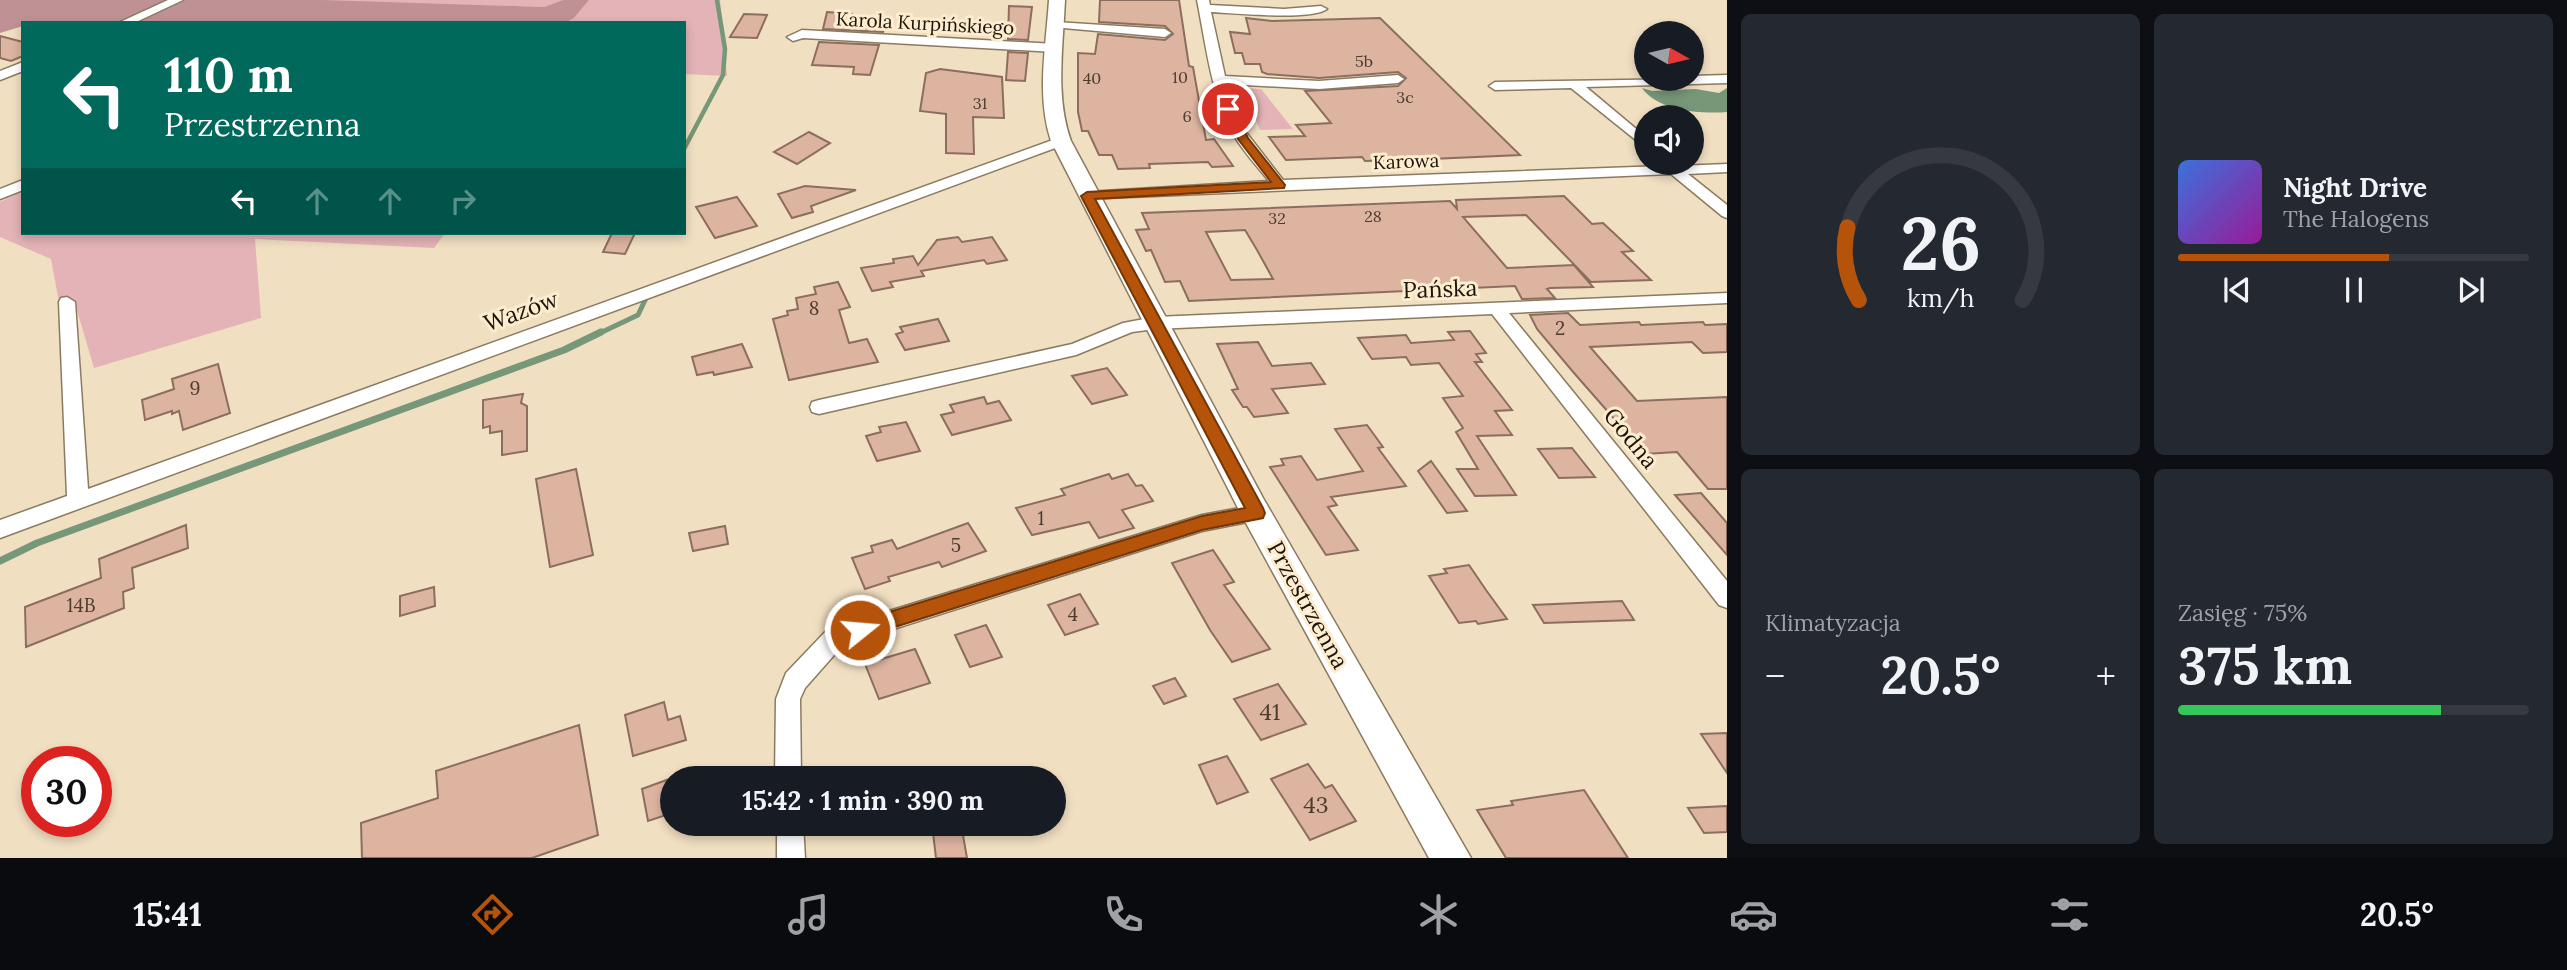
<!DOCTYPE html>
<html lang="pl">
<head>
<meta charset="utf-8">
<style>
  :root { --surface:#171b24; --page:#242831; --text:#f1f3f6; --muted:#9ea1a6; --line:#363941; --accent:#b45309 }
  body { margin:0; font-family:Lora,serif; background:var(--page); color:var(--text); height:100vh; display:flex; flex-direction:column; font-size:26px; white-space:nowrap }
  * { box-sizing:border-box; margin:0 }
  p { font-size:23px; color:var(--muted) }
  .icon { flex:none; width:38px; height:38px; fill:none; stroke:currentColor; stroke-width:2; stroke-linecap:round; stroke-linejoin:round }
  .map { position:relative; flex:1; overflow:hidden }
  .panel { display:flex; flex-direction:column; gap:14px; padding:14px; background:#0d0f14; width:840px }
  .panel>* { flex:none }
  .guide { position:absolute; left:21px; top:21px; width:665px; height:214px; border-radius:0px; box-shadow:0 4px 10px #0003; background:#00695c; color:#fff; overflow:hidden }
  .needle { width:46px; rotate:98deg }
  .buttons { position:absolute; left:1634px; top:21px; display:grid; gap:14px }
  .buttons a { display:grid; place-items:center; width:70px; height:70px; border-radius:50%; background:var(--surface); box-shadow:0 4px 10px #0003; font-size:35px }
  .speed { position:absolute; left:21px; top:746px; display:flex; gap:14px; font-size:35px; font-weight:700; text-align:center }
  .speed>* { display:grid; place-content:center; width:91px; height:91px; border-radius:50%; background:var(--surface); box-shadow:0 4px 10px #0003; line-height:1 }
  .speed .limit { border:10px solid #d22; background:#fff; color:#111 }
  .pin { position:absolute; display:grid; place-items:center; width:60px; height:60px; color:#fff; margin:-30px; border:4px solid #fff; border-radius:50%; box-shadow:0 2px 7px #0007 }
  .me { position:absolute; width:77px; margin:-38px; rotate:73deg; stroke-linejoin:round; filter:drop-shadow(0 0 5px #0008) }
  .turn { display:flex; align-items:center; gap:24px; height:147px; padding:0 28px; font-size:32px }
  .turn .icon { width:91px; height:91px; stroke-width:2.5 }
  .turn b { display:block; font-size:49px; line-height:60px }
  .lanes { display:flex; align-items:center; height:66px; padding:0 28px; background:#0003; justify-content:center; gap:35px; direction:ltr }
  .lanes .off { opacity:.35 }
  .big { font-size:52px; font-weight:700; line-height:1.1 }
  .panel .widget { flex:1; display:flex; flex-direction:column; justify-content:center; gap:10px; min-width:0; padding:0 24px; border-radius:10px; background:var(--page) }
  .panel .dial { align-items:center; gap:0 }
  .dial svg { height:182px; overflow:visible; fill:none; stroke:var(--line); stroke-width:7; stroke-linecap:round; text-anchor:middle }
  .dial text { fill:var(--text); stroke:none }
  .song { display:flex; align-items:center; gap:21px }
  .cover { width:84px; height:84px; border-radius:10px; background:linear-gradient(135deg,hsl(220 70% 55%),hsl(300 70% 35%)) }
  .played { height:7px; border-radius:4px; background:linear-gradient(90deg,var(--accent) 60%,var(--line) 60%) }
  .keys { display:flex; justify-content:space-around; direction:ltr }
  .heat { display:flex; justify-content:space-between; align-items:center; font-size:38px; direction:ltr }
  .charge { height:10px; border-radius:5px; background:linear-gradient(90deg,#34c759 75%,var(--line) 0) }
  .panel .tiles { flex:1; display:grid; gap:14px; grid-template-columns:repeat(2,1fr) }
  .trip { position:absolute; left:660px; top:766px; width:406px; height:70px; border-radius:35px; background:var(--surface); box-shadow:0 4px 10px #0003; font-weight:700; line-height:70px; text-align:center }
  .dock { display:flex; height:112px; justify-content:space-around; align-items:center; background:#090b0e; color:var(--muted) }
  .dock .icon { width:49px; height:49px }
  .dock .active { color:var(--accent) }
  .dock b { font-size:32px; color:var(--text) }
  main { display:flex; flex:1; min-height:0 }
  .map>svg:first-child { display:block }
</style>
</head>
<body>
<main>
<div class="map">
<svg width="1727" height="858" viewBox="0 0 1727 858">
  <rect width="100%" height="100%" fill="#f1dfc2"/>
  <g fill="#e3b3b7">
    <polygon points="322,0 563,0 544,7 322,2"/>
    <polygon points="589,0 720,0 727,76 684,74 684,23 565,23 574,18"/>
    <polygon points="1246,88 1261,89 1293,129 1260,130 1243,90"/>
    <polygon points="23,191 23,233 445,233 434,248 255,239 261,318 94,368 74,300 59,302 51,259 0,237 0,202"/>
  </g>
  <polygon fill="#bf9194" points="0,0 322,0 544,7 563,0 589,0 574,18 565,23 23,23 23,26 0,33"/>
  <path fill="#779779" d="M 1642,88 L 1652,91 L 1696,89 L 1719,93 L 1727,88 L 1727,112 C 1701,114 1658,111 1642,88 Z"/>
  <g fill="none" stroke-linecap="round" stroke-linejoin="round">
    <polyline stroke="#779779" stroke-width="4.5" points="684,149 723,75 725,49 717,0"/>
    <polyline stroke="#779779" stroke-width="5" points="598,334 638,315 647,296"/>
    <polyline stroke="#779779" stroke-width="7" points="0,561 37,543 564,350 601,332"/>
  </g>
  <g fill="#ddb4a0" stroke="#8c6e60" stroke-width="2" fill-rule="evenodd">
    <polygon points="1100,0 1179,0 1189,66 1193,67 1206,140 1214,139 1233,166 1212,167 1208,162 1149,164 1150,168 1118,169 1112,155 1099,155 1088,131 1082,131 1078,112 1078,53 1095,54 1098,34 1165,40 1173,34 1165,26 1099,22"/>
    <polygon points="1009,6 1032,7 1028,40 1008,39"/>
    <polygon points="827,12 852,14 851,16 887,18 883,32 823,29"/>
    <polygon points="744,14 767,15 757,38 730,37"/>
    <polygon points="1246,18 1272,21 1380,18 1520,155 1431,159 1365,161 1362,157 1286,160 1269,137 1305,136 1296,125 1331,123 1305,91 1398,86 1406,78 1398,72 1319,78 1267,74 1262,72 1260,64 1245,64 1242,53 1235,53 1230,32 1250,34"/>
    <polygon points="0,36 23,42 23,56 11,61 0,58"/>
    <polygon points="819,42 879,45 870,75 853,74 854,67 812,65"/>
    <polygon points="1008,52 1028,53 1025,81 1006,80"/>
    <polygon points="940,69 1002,77 1004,118 973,117 974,154 946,153 946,114 920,111 926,73"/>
    <polygon points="809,132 830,143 797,164 774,152"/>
    <polygon points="805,186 856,190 811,206 813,212 792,218 778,194"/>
    <path d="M 1564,196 L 1592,224 L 1603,223 L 1633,251 L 1622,252 L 1651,280 L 1591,282 L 1526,215 L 1463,217 L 1507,268 L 1574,265 L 1593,287 L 1550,288 L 1547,289 L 1555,298 L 1522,299 L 1515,286 L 1189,301 L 1180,281 L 1165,282 L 1151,250 L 1146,251 L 1136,230 L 1149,229 L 1142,213 L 1450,201 L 1457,209 L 1456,200 ZM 1245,230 L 1257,250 L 1273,279 L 1231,280 L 1206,232 Z"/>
    <polygon points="737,197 757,226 715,238 696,207"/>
    <polygon points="612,233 635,233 625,254 603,252"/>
    <polygon points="958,237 962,242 992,237 1007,260 987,264 984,260 921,271 924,276 890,282 893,287 872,291 861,268 894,263 893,259 913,256 918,265 937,240"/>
    <polygon points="838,282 850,307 839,310 849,343 867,339 878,362 789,380 773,319 788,315 787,311 798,309 796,298 816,294 814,287"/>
    <polygon points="1568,313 1580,325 1639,322 1641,325 1703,322 1705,325 1727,324 1727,352 1703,353 1692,342 1590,347 1637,401 1727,397 1727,489 1708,489 1677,452 1645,454 1574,373 1537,329 1530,315"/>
    <polygon points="938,319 949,341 905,350 896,334 903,332 900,327"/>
    <polygon points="1470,331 1486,353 1476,354 1482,362 1475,362 1512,410 1495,411 1512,435 1477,436 1516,495 1475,496 1457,469 1478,469 1456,432 1463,428 1443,398 1463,396 1439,363 1411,365 1406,357 1372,359 1358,338 1406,335 1411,343 1454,340 1448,332"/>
    <polygon points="1258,342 1272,366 1311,363 1325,384 1272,389 1288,413 1254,417 1247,407 1243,407 1232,390 1238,389 1217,344"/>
    <polygon points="742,344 752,367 714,375 713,372 697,375 692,357"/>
    <polygon points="218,364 230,413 183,430 179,411 172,414 172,411 145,420 142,400 174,389 172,379"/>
    <polygon points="1107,368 1127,395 1092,404 1072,376"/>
    <polygon points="523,394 521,403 527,406 527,451 502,455 502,431 490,433 490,426 483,428 483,400"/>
    <polygon points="984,397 987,404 999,401 1011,420 952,435 941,415 954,412 950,405"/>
    <polygon points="906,422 920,451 877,461 866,436 881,432 879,427"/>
    <polygon points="1367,425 1383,447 1378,448 1406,486 1331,497 1337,505 1328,507 1358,550 1326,555 1270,467 1284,465 1281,459 1301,456 1317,480 1363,471 1335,429"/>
    <polygon points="1572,448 1595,477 1559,478 1538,449"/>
    <polygon points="1431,461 1467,511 1447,513 1418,471"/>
    <polygon points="576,469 593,555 550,567 536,479"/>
    <polygon points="1109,474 1112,479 1128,474 1136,486 1142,485 1153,501 1122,510 1134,528 1099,538 1089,522 1032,535 1016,508 1065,495 1061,489"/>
    <polygon points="1701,493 1727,523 1727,555 1675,495"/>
    <polygon points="968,523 986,551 942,567 939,562 888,577 890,581 865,589 852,558 873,552 871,546 892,540 897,549"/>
    <polygon points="186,525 188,548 132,568 134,588 123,592 124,608 26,647 25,607 101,578 99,559"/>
    <polygon points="725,526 728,544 693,551 689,533"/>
    <polygon points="1213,550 1234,582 1224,585 1270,649 1232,662 1210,630 1172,563"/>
    <polygon points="1469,565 1486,590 1507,619 1478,624 1476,621 1459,623 1429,576 1447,573 1444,569"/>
    <polygon points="434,587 435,606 400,616 400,596"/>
    <polygon points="1080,594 1098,624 1065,635 1048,605"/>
    <polygon points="1622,601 1634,620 1544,623 1533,605"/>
    <polygon points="986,625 1002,657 970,667 955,635"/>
    <polygon points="915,649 930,683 879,699 865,664"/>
    <polygon points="1175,678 1186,696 1164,704 1153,686"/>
    <polygon points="1278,684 1306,724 1261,740 1234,699"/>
    <polygon points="664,702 668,720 680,716 686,740 633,756 625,715"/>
    <polygon points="579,725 598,835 532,858 362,858 361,823 438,798 436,771"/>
    <polygon points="1727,733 1727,773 1701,734"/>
    <polygon points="1227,756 1248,792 1217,804 1199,765"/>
    <polygon points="1308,764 1325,788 1332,785 1356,821 1310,840 1271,779"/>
    <polygon points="672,778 672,813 648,821 642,789"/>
    <polygon points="1584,790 1628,858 1506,858 1477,810 1513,805 1511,801"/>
    <polygon points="1727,806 1727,832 1704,833 1688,808"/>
    <polygon points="932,824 961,824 967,858 936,858"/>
  </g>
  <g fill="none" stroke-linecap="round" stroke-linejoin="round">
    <g stroke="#8a7b60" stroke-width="3">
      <g id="street">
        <polygon points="168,0 183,0 134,23 118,23"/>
        <path d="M 1197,0 L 1209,0 L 1210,5 L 1284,9 L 1321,6 L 1327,9 C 1310,21 1235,13 1211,12 L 1225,76 L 1319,81 L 1398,75 L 1404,79 L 1398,83 L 1319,89 L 1227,84 L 1245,131 L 1283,180 L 1663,166 L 1666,163 L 1678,166 L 1727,164 L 1727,172 L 1688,174 L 1727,205 L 1727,218 L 1722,216 L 1671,174 L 1082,199 L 1080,196 L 1082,193 L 1087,192 L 1269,181 C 1254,163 1237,144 1227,123 C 1210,84 1205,40 1197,0 Z"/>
        <polygon points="1056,22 1165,29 1171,33 1165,37 1052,27 1050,25"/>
        <polygon points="802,30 1055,44 1061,48 1055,52 803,38 793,41 787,37"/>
        <polygon points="23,62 23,71 0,80 0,71"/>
        <polygon points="1727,75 1727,83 1586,87 1647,138 1647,149 1571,88 1495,90 1489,86 1495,82 1692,79 1692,76"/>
        <polygon points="1061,137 1068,141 1066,144 0,538 0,520 67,496 59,302 61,298 67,297 75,302 88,489"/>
        <polygon points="23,180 23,190 0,199 0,189"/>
        <polygon points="1727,293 1727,303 1509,313 1727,581 1727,608 1719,605 1492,314 1155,329 1132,332 1076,355 819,414 812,412 810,407 812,402 819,400 1072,344 1123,323 1155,317"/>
        <polygon points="1256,505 1263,507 1266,513 1263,519 1202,531 843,645 805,688 800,699 801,779 775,779 776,699 786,673 827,630 1202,515"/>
        <polygon points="777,824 803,824 805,858 777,858"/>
      </g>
    </g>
    <g stroke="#8a7b60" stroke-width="3">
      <path id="secondary" d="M 1049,0 L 1065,0 C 1063,47 1055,97 1071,141 L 1263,498 L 1471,858 L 1429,858 L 1241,514 L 1051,141 C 1036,96 1046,47 1049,0 Z"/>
    </g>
    <use href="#street" fill="#fff" fill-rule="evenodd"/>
    <use href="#secondary" fill="#fff" fill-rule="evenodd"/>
  </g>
  <polygon fill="#b45309" stroke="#753606" stroke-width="2" points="1228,106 1232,107 1248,138 1285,185 1284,188 1095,199 1263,508 1265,513 1263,518 1202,530 860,638 853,636 850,630 853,624 860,621 1202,516 1245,508 1081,196 1087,192 1271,182 1238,139 1223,109"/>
  <g text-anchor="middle" stroke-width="6" stroke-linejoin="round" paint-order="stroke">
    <g font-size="16" fill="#4b3c30">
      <text x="1364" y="67">5b</text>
      <text x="1180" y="83">10</text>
      <text x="1092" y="84">40</text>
      <text x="1405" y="103">3c</text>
      <text x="980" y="109">31</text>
      <text x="1187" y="122">6</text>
      <text x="1373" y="222">28</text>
      <text x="1277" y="224">32</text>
    </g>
    <g font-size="19" fill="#1a140a" stroke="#feeccf">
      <text transform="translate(925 23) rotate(3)" y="7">Karola Kurpińskiego</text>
      <text transform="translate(1406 161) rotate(-2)" y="7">Karowa</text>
    </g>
    <g font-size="19" fill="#4b3c30">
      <text x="814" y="315">8</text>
      <text x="1560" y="335">2</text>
      <text x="195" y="395">9</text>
      <text x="1041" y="525">1</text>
      <text x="956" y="552">5</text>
      <text x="81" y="612">14B</text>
      <text x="1073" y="621">4</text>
    </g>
    <g font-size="23" fill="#1a140a" stroke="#feeccf">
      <text transform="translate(1440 289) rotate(-2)" y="8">Pańska</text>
      <text transform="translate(521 311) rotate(-20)" y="8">Wazów</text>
      <text transform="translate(1631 438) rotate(51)" y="8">Godna</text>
      <text transform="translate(1308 605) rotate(61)" y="8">Przestrzenna</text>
    </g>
    <g font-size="23" fill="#4b3c30">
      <text x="1270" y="720">41</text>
      <text x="1316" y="813">43</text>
    </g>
  </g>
</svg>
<div class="buttons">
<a><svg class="needle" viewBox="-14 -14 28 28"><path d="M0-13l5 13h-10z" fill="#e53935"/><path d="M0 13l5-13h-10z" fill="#9ea1a6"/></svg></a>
<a><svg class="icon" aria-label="sound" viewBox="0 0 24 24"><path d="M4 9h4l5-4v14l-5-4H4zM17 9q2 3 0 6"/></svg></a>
</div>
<div class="speed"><div class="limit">30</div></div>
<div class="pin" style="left:1228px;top:109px;background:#d93025"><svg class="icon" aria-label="arrive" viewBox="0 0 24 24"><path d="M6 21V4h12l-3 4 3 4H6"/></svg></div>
<svg class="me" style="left:860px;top:630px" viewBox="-20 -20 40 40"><circle r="17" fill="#b45309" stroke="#fff" stroke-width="3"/><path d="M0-11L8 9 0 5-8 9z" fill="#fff"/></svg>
<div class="trip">15:42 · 1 min · 390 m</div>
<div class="guide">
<div class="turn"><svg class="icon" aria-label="left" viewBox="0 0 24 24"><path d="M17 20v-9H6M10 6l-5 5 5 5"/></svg><div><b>110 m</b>Przestrzenna</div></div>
<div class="lanes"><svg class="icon" aria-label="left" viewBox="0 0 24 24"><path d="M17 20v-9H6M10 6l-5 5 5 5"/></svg><svg class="icon off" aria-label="ahead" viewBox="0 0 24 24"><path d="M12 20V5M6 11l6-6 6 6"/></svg><svg class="icon off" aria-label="ahead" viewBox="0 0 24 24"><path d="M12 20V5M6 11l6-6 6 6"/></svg><svg class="icon off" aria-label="right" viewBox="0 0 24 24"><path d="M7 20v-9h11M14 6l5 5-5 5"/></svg></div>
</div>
</div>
<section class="panel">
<div class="tiles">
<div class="widget dial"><svg viewBox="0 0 100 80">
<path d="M14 69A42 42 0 1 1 86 69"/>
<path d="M14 69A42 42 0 0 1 9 37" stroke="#b45309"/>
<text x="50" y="56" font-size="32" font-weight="700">26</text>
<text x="50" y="72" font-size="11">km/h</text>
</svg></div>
<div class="widget">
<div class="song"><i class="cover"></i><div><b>Night Drive</b><p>The Halogens</p></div></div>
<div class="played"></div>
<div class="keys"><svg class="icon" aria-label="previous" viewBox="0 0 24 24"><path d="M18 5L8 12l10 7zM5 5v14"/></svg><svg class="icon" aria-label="pause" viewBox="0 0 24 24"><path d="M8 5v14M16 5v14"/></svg><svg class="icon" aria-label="next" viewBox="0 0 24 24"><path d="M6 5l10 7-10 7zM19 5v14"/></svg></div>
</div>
<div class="widget"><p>Klimatyzacja</p>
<div class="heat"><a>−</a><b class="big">20.5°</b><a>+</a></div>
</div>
<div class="widget"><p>Zasięg · 75%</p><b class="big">375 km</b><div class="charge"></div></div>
</div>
</section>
</main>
<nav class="dock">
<b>15:41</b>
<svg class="icon active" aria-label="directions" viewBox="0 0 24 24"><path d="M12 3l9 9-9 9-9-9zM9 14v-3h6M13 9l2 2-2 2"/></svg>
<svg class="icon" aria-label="music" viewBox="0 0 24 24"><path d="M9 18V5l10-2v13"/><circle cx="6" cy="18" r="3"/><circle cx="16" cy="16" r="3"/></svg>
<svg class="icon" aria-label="phone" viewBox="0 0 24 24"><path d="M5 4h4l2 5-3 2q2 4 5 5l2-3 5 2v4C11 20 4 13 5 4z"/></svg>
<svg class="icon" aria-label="climate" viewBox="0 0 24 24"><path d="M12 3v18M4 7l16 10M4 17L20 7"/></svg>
<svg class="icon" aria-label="car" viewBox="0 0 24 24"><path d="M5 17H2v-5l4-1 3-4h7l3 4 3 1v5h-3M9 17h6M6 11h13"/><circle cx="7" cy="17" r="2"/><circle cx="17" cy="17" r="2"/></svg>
<svg class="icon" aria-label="filters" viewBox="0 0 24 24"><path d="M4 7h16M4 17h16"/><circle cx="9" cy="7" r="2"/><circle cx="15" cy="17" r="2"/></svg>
<b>20.5°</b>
</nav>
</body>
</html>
